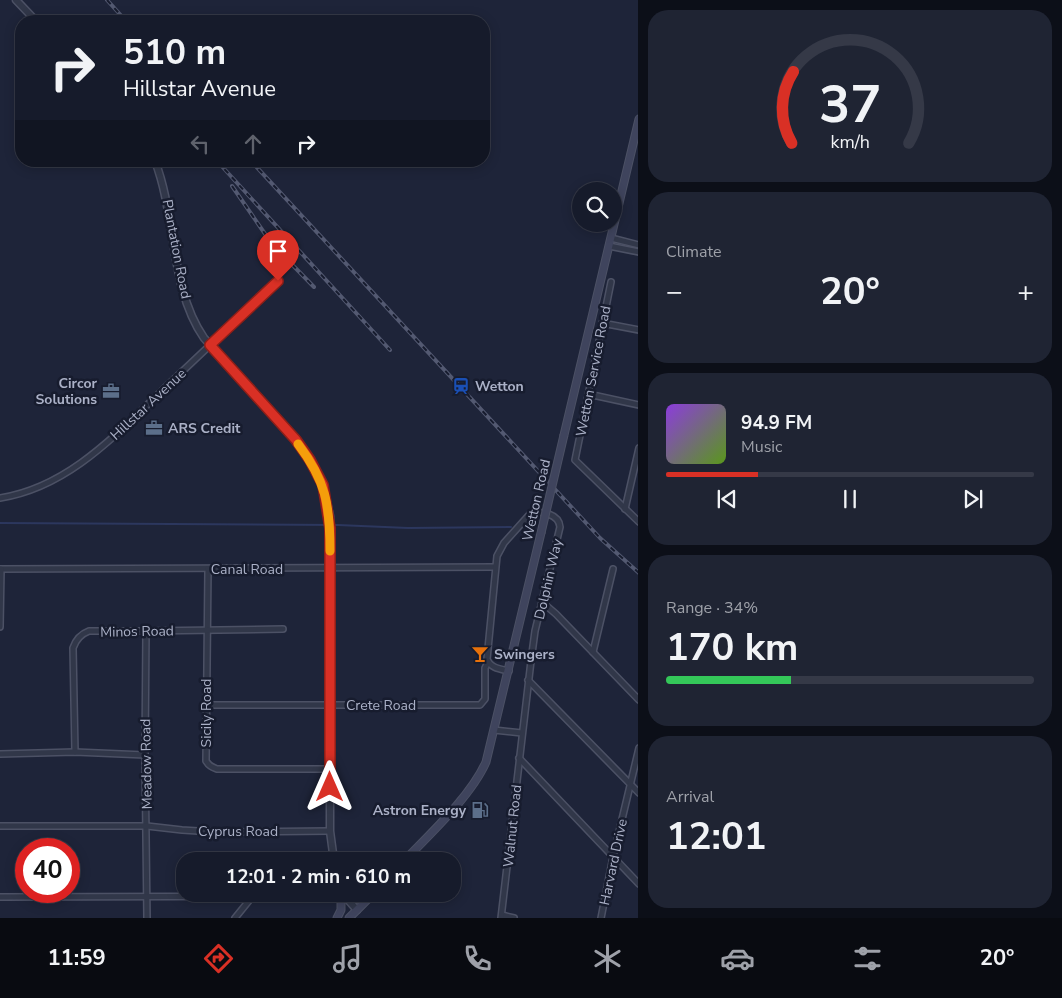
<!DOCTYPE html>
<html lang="en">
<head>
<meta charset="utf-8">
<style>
  :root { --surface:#161b2b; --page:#1f2433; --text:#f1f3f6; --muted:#9ea1a9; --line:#353947; --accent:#d93025 }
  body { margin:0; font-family:"Nunito Sans",sans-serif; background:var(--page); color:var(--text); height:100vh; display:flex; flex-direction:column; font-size:19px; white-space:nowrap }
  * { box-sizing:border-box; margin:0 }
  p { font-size:16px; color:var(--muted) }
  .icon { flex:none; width:28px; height:28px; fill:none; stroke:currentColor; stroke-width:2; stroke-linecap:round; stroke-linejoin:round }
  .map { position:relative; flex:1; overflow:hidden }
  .sheet { display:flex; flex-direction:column; gap:10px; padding:10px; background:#0c0f18; width:424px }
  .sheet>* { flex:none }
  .hud { position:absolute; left:15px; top:15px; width:475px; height:152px; border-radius:20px; box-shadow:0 2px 12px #0003,0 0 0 1px var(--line); background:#161b2b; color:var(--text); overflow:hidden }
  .fabs { position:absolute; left:572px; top:182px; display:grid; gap:10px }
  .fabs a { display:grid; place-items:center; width:50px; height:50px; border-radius:50%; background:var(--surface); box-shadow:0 2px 12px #0003,0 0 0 1px var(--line); font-size:25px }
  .speed { position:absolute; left:15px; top:838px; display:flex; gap:10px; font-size:25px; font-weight:700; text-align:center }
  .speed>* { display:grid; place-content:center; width:65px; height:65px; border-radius:50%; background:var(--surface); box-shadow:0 2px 12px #0003,0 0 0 1px var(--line); line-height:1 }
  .speed .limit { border:8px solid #d22; background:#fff; color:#111 }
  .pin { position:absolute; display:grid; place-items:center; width:42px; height:42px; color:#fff; margin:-51px -21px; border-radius:50% 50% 50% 0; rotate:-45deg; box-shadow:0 0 5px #0007 }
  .pin .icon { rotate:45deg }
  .me { position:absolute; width:55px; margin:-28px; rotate:0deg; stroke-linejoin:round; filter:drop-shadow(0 0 4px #0008) }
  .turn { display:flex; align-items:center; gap:18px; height:105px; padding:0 25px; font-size:22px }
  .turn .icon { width:65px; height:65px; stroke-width:2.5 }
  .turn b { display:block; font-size:35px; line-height:42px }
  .lanes { display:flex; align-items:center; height:48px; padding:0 25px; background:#0003; justify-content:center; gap:25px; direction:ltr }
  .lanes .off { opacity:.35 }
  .big { font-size:38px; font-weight:700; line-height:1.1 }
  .sheet .card { flex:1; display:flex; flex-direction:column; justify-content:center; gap:8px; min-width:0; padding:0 18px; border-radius:20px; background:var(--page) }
  .sheet .dial { align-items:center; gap:0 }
  .dial svg { height:130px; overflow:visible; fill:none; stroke:var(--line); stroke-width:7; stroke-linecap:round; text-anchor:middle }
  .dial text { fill:var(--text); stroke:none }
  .song { display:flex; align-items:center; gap:15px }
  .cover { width:60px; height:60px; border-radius:8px; background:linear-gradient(135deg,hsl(270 70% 55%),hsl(90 70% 35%)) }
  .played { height:5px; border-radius:2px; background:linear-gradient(90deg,var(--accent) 25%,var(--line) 25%) }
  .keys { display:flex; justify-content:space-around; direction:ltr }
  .heat { display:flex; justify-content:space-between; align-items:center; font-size:28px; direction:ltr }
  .charge { height:8px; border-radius:4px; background:linear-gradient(90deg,#34c759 34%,var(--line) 0) }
  .trip { position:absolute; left:176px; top:852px; width:285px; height:50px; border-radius:20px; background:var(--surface); box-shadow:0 2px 12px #0003,0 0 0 1px var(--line); font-weight:700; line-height:50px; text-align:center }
  .dock { display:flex; height:80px; justify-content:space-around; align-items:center; background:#090b11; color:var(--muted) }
  .dock .icon { width:35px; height:35px }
  .dock .on { color:var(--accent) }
  .dock b { font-size:22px; color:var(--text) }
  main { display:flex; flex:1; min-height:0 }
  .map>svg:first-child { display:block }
</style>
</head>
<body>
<main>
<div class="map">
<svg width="639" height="918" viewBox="0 0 639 918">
  <rect width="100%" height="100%" fill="#1e2439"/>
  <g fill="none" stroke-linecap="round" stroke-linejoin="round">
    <polyline stroke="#2c375e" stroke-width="2" points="0,523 338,525 408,528 511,527"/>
    <g stroke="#4c5165" stroke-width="8">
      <g id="minor">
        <polyline points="611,238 639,245"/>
        <polyline points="609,246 639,252"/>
        <polyline points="611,282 575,460 639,522"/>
        <polyline points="602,323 639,330"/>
        <polyline points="588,394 639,405"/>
        <path d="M 0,498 C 71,487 120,430 170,383 C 206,349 242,315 278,281"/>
        <polyline points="625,509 639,448"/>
        <polyline points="0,569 495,567"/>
        <path d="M 208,569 L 206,761 C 209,766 212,767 217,769 L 329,769"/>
        <polyline points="542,602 556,614 639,700"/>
        <polyline points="0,627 1,569"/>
        <polyline points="146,631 145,755 147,918"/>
        <polyline points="593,652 613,569"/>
        <polyline points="528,680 639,793"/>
        <polyline points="206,705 480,705 485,699 485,668 488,662"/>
        <polyline points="494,730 522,733"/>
        <path d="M 75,752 L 73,648 C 76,639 81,634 89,631 L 146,631 L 283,629"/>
        <polyline points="0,754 75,752 145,755"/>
        <polyline points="519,758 639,884"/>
        <polyline points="0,826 147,826 182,830 214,832 330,831"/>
        <polyline points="0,897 330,896"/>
        <polyline points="502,915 514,918"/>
        <polyline points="235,918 252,897"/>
        <path d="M 501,918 L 531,661 L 535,631 L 560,527 C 559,514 541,510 530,514 L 504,543 L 497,556 L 487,659 C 490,668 500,669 509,671"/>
        <polyline points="601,918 613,857 639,748"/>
      </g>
    </g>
    <g stroke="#4c5165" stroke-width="9">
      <g id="tertiary">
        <polyline points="16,0 36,21"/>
        <path d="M 155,161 C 177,218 169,287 204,338 L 296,441 L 310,460 L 323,485 L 330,516 L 330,831 L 334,861"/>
        <polyline points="343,894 357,910"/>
      </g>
    </g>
    <g stroke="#4c5165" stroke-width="9">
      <g id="secondary">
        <polyline points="564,435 639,119"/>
        <path d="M 404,861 C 430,834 471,796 486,762 L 541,533"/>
        <polyline points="337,918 341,910 341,894"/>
        <polyline points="349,918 373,894"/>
      </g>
    </g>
    <use href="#minor" stroke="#313749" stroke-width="5"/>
    <use href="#tertiary" stroke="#313749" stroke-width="6"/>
    <use href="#secondary" stroke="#3f445d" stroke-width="7"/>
    <g stroke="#535971" stroke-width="4">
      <g id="rail">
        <polyline points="107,0 126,21"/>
        <polyline points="217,161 390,350"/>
        <polyline points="251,161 600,538 639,573"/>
        <polyline points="232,186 272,244 314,287"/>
      </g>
    </g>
    <use href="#rail" stroke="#171c2e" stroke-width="2" stroke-dasharray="5.5" stroke-linecap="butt"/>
    <g stroke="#4c5165" stroke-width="9" stroke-linecap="butt">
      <polyline id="secondary-bridge" points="541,533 564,435"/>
    </g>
    <use href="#secondary-bridge" stroke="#3f445d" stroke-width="7"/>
  </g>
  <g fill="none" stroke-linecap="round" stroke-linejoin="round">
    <g stroke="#8d1f18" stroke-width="12">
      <polyline id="route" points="278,281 210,345 296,440 310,460 323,485 330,528 330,787"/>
    </g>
    <use href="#route" stroke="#d93025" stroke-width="9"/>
    <path stroke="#f59e0b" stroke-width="9" d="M 298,444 C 326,481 330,505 330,551"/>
  </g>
  <defs>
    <g id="station-bare" transform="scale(1.35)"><path d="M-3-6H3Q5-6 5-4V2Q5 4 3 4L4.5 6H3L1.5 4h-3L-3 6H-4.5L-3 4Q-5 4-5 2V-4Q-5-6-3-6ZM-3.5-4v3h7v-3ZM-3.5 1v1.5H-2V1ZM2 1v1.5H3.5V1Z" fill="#1a4fb4" stroke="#171c2e" stroke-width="2.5" paint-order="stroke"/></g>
    <g id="office-bare" transform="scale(1.35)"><path d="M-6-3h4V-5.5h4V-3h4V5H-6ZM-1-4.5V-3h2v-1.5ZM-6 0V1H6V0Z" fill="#5c6f8a" stroke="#171c2e" stroke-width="2.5" paint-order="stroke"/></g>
    <g id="bar-bare" transform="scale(1.35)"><path d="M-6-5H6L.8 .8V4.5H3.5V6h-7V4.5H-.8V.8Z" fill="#e8710a" stroke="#171c2e" stroke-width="2.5" paint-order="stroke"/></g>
    <g id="fuel-bare" transform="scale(1.35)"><path d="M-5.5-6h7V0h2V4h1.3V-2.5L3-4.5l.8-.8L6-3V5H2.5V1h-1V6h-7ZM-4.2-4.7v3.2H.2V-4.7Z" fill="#5c6f8a" stroke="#171c2e" stroke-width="2.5" paint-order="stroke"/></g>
  </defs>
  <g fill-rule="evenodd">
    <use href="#station-bare" x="461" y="386"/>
    <use href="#office-bare" x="111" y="391"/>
    <use href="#office-bare" x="154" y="428"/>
    <use href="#bar-bare" x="480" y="654"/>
    <use href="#fuel-bare" x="480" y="810"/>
  </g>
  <g text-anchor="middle" stroke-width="5" stroke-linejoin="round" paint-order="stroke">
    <g font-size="14" fill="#abb1c7" stroke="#171c2e">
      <text transform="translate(177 249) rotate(79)" y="5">Plantation Road</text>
      <text transform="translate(593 371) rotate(-79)" y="5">Wetton Service Road</text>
      <text transform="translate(148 404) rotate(-43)" y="5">Hillstar Avenue</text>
      <text transform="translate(536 500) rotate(-77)" y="5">Wetton Road</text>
      <text x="247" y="574">Canal Road</text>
      <text transform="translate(548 579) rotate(-77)" y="5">Dolphin Way</text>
      <text transform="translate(137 631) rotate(-1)" y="5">Minos Road</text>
      <text x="381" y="710">Crete Road</text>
      <text transform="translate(206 713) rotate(-90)" y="5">Sicily Road</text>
      <text transform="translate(146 764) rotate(-91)" y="5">Meadow Road</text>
      <text transform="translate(512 826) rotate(-84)" y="5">Walnut Road</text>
      <text x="238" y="836">Cyprus Road</text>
      <text transform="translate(613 862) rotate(-78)" y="5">Harvard Drive</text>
    </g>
    <g font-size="14" font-weight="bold" fill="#abb1c7" stroke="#171c2e" text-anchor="start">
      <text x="97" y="388" text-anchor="end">Circor<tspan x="97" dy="16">Solutions</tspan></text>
      <text x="475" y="391">Wetton</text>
      <text x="168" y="433">ARS Credit</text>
      <text x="494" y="659">Swingers</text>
      <text x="466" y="815" text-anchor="end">Astron Energy</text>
    </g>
  </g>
</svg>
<div class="fabs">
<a><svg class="icon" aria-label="search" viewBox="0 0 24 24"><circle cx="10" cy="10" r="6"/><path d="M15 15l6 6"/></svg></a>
</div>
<div class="speed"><div class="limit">40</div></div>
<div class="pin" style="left:278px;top:281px;background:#d93025"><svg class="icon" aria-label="arrive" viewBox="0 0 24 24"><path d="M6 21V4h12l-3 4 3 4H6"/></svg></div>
<svg class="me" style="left:330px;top:787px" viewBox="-20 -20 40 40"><path d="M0-17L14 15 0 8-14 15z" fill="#d93025" stroke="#fff" stroke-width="4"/></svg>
<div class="trip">12:01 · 2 min · 610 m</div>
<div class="hud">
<div class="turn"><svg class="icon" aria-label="right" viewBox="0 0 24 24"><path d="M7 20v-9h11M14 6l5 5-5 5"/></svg><div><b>510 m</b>Hillstar Avenue</div></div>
<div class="lanes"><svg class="icon off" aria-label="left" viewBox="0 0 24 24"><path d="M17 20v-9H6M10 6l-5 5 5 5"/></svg><svg class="icon off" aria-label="ahead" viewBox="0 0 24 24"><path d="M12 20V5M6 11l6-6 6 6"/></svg><svg class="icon" aria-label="right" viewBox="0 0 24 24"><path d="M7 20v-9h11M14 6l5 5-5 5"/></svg></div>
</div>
</div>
<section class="sheet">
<div class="card dial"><svg viewBox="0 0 100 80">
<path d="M14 69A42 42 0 1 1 86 69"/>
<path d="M14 69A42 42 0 0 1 15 25" stroke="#d93025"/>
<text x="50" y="56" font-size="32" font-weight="700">37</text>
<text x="50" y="72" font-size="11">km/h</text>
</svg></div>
<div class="card"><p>Climate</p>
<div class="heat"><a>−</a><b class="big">20°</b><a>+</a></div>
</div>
<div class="card">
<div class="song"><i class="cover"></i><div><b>94.9 FM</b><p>Music</p></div></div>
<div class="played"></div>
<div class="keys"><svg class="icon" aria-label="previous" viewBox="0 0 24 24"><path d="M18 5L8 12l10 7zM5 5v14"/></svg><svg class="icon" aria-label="pause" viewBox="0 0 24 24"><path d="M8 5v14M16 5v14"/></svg><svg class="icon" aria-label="next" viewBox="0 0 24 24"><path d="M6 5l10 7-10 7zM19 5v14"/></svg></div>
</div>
<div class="card"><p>Range · 34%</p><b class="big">170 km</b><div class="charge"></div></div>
<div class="card"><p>Arrival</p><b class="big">12:01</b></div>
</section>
</main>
<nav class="dock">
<b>11:59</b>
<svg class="icon on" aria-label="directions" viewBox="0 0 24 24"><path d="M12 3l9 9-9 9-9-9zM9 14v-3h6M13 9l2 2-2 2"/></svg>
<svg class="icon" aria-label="music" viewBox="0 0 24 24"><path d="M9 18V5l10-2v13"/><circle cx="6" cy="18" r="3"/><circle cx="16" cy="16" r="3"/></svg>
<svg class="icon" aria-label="phone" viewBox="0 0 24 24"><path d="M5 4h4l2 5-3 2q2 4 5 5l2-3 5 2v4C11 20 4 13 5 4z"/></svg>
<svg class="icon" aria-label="climate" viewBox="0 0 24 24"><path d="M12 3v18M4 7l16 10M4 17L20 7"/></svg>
<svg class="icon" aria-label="car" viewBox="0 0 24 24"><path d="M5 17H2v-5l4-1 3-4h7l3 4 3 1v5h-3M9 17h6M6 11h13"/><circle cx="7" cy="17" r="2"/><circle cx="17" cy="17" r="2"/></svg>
<svg class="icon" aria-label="filters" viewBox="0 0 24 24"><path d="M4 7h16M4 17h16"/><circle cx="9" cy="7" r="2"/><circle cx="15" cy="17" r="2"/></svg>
<b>20°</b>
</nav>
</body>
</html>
